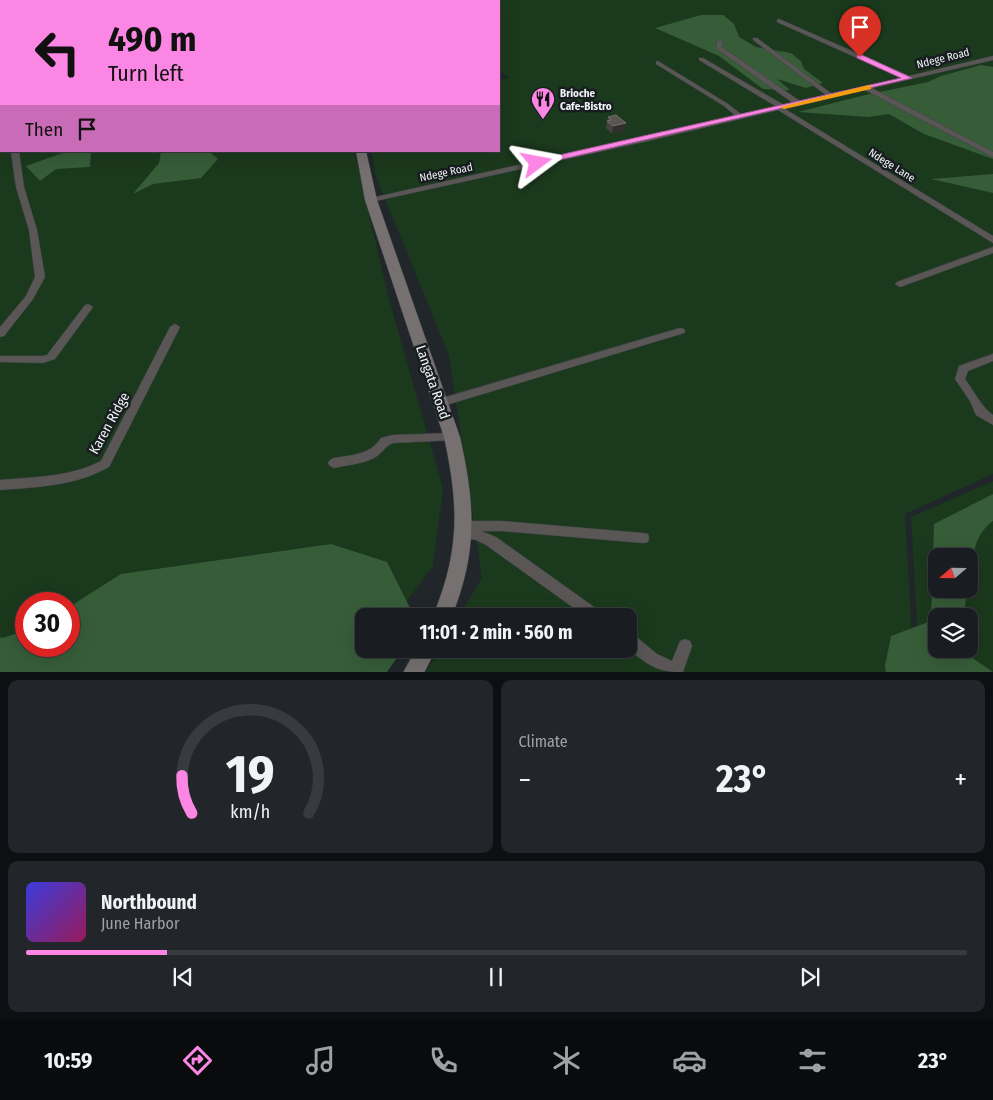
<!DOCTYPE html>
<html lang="en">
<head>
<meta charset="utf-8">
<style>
  :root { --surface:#191c20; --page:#222529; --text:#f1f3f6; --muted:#9fa1a5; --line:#373a3e; --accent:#fc86e4 }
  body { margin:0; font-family:"Fira Sans Condensed",sans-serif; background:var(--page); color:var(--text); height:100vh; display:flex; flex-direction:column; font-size:19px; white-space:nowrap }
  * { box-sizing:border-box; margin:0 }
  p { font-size:16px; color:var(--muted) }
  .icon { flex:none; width:28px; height:28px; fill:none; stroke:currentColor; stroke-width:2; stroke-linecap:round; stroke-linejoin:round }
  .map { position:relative; height:672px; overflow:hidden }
  .side { display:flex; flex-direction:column; gap:8px; padding:8px; background:#0e0f12; flex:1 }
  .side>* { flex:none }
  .top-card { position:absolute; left:0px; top:0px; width:500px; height:152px; box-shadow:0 5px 20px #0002,0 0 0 1px var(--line); background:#fc86e4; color:#111; overflow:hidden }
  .needle { width:32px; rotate:250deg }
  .buttons { position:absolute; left:928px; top:548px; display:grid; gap:10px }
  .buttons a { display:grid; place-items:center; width:50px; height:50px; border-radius:10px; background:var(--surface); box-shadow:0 5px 20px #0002,0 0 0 1px var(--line); font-size:25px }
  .speed { position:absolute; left:15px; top:592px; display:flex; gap:10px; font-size:25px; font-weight:700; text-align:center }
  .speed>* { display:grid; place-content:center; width:65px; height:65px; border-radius:50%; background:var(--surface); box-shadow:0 5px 20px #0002,0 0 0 1px var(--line); line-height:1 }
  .speed .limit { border:8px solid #d22; background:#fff; color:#111 }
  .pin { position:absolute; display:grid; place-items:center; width:42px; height:42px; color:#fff; margin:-51px -21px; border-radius:50% 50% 50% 0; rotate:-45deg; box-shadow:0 0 5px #0007 }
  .pin .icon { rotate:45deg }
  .me { position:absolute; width:55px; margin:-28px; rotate:77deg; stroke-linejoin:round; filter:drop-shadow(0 0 4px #0008) }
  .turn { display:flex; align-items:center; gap:18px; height:105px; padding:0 25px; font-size:22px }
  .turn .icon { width:65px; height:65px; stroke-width:2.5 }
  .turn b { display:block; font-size:35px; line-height:42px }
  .then { display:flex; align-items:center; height:48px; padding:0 25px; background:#0003; gap:10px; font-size:19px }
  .big { font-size:38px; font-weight:700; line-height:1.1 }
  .side .widget { flex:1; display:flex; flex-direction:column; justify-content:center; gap:8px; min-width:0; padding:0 18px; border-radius:10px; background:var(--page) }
  .side .dial { align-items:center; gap:0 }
  .dial svg { height:130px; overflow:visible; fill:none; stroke:var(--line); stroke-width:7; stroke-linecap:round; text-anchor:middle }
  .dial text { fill:var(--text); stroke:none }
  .song { display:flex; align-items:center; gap:15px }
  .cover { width:60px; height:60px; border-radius:8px; background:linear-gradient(135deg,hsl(240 70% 55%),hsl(330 70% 35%)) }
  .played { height:5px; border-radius:2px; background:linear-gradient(90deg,var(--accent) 15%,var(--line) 15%) }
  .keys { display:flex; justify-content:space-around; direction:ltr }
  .heat { display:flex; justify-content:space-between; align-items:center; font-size:28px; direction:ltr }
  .side .tiles { flex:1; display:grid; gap:8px; grid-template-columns:1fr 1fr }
  .widget:last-child { grid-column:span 2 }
  .trip { position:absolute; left:355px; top:608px; width:282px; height:50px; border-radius:10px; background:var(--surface); box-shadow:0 5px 20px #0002,0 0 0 1px var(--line); font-weight:700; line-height:50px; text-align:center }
  .dock { display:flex; height:80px; justify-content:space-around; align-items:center; background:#0a0b0d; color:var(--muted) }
  .dock .icon { width:35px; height:35px }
  .dock .current { color:var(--accent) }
  .dock b { font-size:22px; color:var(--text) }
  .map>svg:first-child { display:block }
</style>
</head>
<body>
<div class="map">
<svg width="993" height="673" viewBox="0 0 993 673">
  <rect width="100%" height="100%" fill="#21262a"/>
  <g fill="#1b391d" fill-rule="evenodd">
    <path d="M 0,0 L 324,0 L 1,1 L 1,151 L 354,151 L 389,299 L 443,489 L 433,566 L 396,616 L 364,616 L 364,649 L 0,673 ZM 26,604 L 69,604 L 69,646 L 26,646 Z"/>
    <polygon points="340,0 993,0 993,474 905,514 913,657 909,672 426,672 440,649 629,649 629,616 459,616 482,578 449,355 376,177 371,151 499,151 499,80 509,78 499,70 499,1"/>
    <path d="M 993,481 L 993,672 L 919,663 L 911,517 ZM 936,556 L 969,556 L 969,589 L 936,589 ZM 936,616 L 969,616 L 969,649 L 936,649 Z"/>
  </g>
  <g fill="#365d38">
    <polygon points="701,15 723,15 734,24 739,37 756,47 791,53 801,61 804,69 823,83 806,88 777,79 790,90 763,89 719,56 655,28"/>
    <polygon points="981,65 993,67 993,159 924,134 889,114 868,117 798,112 865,95 928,82 941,76"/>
    <polygon points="68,151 91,151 90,167 56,169 40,181 26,166"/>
    <polygon points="161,151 208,151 218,159 201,178 153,184 133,194 159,163"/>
    <polygon points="993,174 993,193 931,179"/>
    <path d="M 993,494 L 993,521 C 974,534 972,559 969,580 L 969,556 L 936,556 L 936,589 L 967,589 L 964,616 L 936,616 L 936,649 L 969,648 L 971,657 L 993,672 L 886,672 L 885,666 L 891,636 L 931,621 L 934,524 Z"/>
    <polygon points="331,544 387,562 414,616 364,616 364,649 403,649 387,672 0,672 0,637 2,638 26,631 26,646 69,646 69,607 121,574"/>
  </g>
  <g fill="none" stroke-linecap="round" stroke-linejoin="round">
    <g stroke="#3e4347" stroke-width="1">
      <g id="minor">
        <polygon points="779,19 909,76 993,56 993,60 872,88 993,152 993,157 865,90 785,109 993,236 993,243 778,110 648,141 371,202 367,200 371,198 736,116 724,106 656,64 656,62 658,61 728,104 742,115 777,107 699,60 699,58 703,58 784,105 793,103 717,49 717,42 720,40 723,42 722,47 800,101 826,95 753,40 753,38 757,38 832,94 902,78 777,22 777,20"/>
        <polygon points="11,151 19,151 24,187 37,230 45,277 33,299 4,336 0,337 0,327 26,296 35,277 29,230 16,187"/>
        <polygon points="993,247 993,253 903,286 900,287 895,284 897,282"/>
        <polygon points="88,304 93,307 55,359 43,363 0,362 0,356 42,356 47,355 85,305"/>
        <path d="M 175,324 L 180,327 L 109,467 C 75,486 38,487 0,490 L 0,480 C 34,477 70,477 101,461 L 170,327 Z"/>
        <polygon points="680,328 684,329 685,331 684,333 440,407 436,406 435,403 436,400"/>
        <path d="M 993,354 L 993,361 L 968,371 L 965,379 C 974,391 982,408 993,415 L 993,425 L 976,415 L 970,401 L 955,379 L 959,366 Z"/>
        <path d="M 452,433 L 456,434 L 458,437 L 456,440 L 393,443 C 386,445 382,454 374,458 C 362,464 347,465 334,468 L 330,466 L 328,463 L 330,460 L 334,458 C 352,455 370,455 381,438 L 393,435 Z"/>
        <polygon points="465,521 501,521 643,533 648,534 649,538 648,542 643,543 501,531 481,531 496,537 601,612 603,616 585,616 486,545 476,540 460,537 458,533 460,529 459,526 461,522"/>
        <path d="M 629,634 L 634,635 L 657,654 L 672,661 L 680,641 L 685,639 L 690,641 L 692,646 L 683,672 C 658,673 646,664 629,649 Z"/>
      </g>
    </g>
    <g stroke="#3e4347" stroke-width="1">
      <g id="secondary">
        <rect x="329" y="0" width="8" height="1"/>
        <path d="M 356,151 L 366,151 L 377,200 L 460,437 C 475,505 478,550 452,616 L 433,616 C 460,550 459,506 444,437 L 365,200 Z"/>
        <polygon points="416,649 436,649 424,673 403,673"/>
      </g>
    </g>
    <use href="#minor" fill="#595655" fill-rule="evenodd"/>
    <use href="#secondary" fill="#767170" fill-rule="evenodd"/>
  </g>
  <polygon fill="#474140" points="608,117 626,123 625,131 612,134 606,128"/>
  <polygon fill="#302e2f" points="626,123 625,131 612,134 613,126"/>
  <polygon fill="#595553" stroke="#716e6d" points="616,115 626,123 613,126 607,121 611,120 608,117"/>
  <polygon fill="#fc86e4" stroke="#a45794" points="857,55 862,55 912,78 537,165 533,163 537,160 901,78 857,58"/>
  <polygon fill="#f59e0b" points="869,85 871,86 871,89 784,109 780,107"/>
  <defs>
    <g id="restaurant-pin" transform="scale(1.25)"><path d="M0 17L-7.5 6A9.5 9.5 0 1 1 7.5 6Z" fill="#fc86e4" stroke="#181d20"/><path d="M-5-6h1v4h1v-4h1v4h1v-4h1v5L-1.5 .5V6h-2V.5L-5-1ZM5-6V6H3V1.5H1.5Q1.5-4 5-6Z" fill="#111"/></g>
  </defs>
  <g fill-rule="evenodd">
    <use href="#restaurant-pin" x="543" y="99"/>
  </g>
  <g text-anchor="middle" stroke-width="5" stroke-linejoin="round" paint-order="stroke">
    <g font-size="11" fill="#f0f4f6" stroke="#181d20">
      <text transform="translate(943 58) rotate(-14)" y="4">Ndege Road</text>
      <text transform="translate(892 165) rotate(32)" y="4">Ndege Lane</text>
      <text transform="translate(446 172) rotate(-12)" y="4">Ndege Road</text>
    </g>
    <g font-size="11" font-weight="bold" fill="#f0f4f6" stroke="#181d20" text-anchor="start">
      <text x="560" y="97">Brioche<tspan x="560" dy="13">Cafe-Bistro</tspan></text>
    </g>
    <g font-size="14" fill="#f0f4f6" stroke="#181d20">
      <text transform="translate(433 382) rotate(71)" y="5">Langata Road</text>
      <text transform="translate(109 423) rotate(-61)" y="5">Karen Ridge</text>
    </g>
  </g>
</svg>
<div class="buttons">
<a><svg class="needle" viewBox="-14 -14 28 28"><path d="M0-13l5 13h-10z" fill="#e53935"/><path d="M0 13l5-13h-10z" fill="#9fa1a5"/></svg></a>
<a><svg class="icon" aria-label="layers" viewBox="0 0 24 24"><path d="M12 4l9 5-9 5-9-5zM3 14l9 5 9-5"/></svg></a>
</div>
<div class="speed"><div class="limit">30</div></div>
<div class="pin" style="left:860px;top:57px;background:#d93025"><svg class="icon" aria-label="arrive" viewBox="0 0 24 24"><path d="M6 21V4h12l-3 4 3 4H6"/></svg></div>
<svg class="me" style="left:537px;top:163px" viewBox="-20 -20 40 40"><path d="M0-17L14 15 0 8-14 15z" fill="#fc86e4" stroke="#fff" stroke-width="4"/></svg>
<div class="trip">11:01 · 2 min · 560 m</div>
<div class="top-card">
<div class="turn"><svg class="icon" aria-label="left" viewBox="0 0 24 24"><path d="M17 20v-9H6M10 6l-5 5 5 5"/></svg><div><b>490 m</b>Turn left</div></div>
<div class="then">Then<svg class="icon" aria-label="arrive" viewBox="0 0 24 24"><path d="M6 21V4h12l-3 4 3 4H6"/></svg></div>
</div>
</div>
<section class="side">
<div class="tiles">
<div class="widget dial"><svg viewBox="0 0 100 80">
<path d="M14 69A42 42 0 1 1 86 69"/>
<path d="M14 69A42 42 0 0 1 8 46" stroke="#fc86e4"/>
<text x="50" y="56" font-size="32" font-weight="700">19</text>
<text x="50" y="72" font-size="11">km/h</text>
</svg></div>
<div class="widget"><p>Climate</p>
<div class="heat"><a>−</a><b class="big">23°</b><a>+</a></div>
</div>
<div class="widget">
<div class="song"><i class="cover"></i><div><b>Northbound</b><p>June Harbor</p></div></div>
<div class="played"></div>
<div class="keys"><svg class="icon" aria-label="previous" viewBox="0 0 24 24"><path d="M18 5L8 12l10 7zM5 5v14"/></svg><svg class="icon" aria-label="pause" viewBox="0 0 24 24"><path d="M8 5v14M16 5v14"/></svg><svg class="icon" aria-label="next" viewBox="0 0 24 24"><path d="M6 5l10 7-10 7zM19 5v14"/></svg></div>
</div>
</div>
</section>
<nav class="dock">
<b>10:59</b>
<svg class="icon current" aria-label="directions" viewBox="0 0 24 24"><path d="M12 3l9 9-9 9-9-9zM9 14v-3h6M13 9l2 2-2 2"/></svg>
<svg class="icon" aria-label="music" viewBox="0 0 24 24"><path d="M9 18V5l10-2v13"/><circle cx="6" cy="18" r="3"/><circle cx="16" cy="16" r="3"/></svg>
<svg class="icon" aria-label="phone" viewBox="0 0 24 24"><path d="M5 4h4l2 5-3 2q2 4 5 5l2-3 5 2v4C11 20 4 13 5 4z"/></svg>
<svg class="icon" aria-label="climate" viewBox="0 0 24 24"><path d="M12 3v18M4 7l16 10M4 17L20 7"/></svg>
<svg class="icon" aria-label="car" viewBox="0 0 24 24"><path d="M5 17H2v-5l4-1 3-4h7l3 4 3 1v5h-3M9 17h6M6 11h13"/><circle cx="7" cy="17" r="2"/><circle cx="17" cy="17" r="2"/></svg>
<svg class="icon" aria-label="filters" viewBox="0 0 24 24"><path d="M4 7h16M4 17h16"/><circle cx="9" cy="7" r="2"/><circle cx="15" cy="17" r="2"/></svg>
<b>23°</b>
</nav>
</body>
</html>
